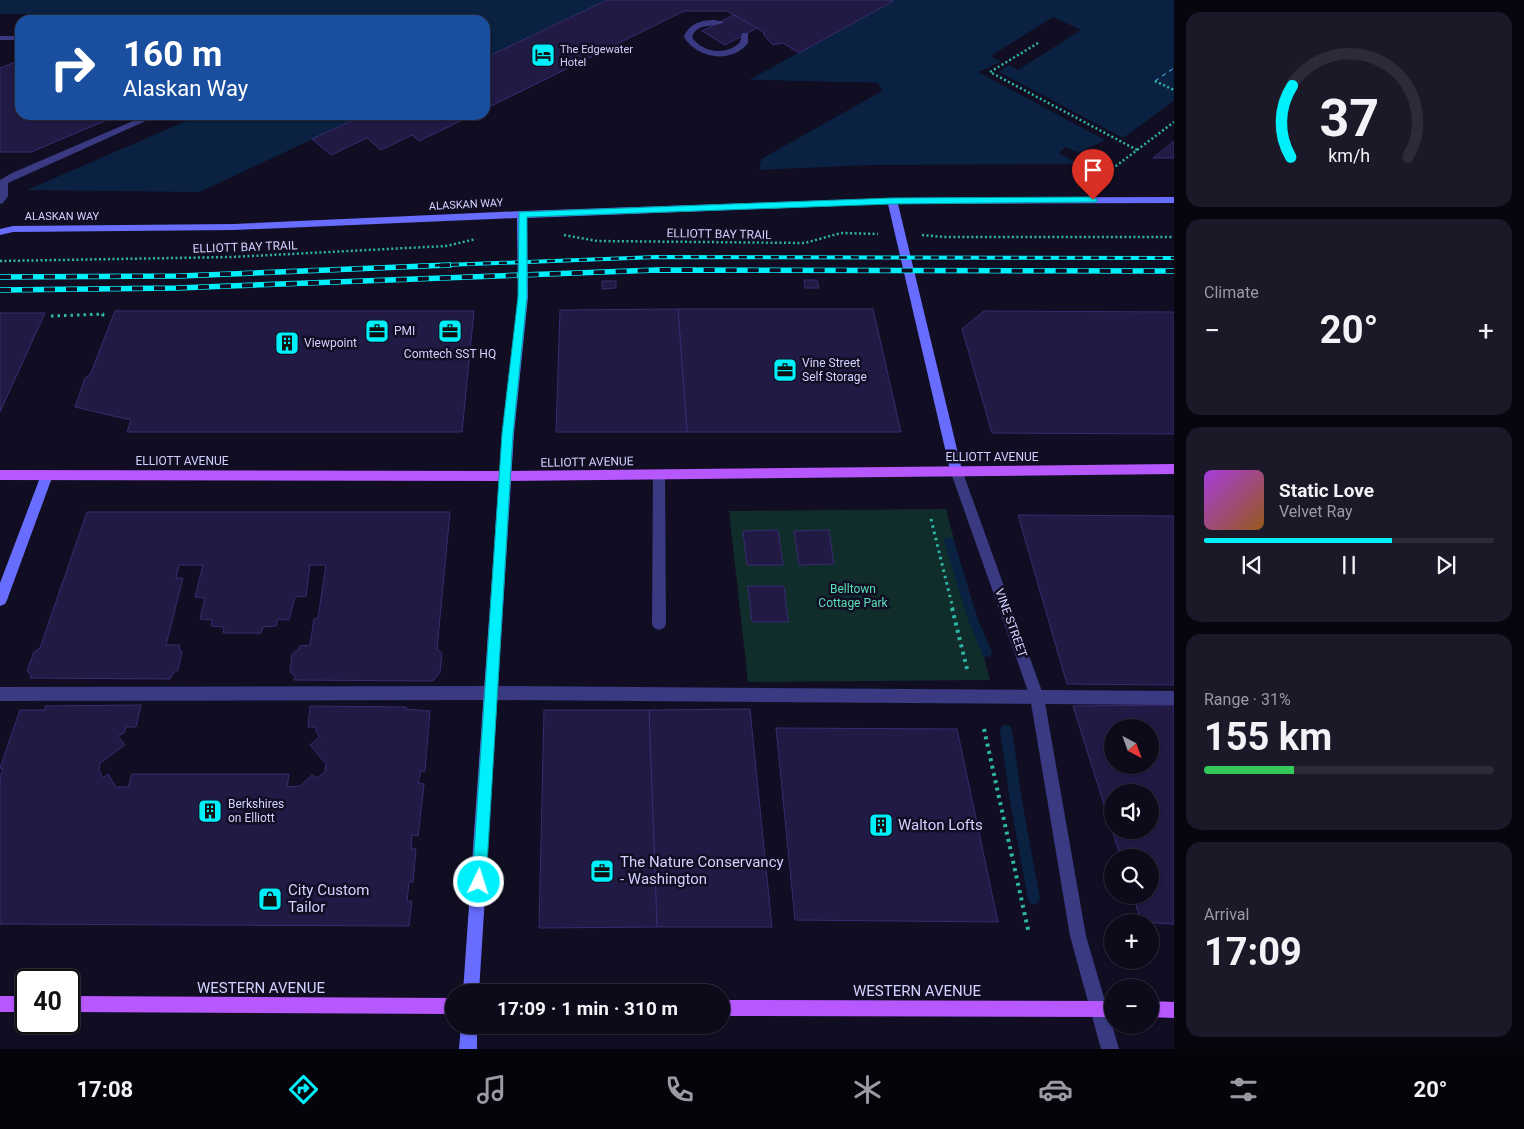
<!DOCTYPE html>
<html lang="en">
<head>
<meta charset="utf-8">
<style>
  :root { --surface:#0d0a1a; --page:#1b1827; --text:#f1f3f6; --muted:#9a9aa2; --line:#2d2b39; --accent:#00f0fb }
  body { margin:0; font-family:Roboto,sans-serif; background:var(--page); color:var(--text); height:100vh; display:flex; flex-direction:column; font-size:19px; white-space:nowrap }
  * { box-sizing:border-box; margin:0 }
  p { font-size:16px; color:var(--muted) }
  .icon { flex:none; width:28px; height:28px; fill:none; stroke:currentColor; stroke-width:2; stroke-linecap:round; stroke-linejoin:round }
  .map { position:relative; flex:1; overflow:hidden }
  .drawer { display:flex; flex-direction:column; gap:12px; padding:12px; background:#07060e; width:350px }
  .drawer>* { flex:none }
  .hud { position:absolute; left:15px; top:15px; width:475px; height:105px; border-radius:15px; box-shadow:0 1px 4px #0004,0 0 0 1px var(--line); background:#1a4fa0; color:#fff; overflow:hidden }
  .needle { width:32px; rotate:139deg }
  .controls { position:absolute; left:1104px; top:719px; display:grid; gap:10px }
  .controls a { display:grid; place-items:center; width:55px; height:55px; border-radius:50%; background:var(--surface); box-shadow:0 1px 4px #0004,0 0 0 1px var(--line); font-size:25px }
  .speed { position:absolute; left:15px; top:969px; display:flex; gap:10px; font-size:25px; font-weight:700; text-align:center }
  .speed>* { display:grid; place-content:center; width:65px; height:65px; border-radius:50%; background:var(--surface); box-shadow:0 1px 4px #0004,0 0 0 1px var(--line); line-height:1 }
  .speed .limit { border:2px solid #111; border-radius:8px; background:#fff; color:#111 }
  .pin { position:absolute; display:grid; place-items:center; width:42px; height:42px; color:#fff; margin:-51px -21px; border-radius:50% 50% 50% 0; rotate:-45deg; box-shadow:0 0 5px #0007 }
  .pin .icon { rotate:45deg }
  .me { position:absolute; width:55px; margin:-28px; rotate:4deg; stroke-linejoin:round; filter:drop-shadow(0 0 4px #0008) }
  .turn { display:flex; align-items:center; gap:18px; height:105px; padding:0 25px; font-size:22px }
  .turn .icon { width:65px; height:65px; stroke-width:2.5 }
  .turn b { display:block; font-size:35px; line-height:42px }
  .big { font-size:38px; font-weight:700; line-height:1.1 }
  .drawer .card { flex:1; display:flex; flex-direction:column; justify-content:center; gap:8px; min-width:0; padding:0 18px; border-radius:15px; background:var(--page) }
  .drawer .dial { align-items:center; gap:0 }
  .dial svg { height:130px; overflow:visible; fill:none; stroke:var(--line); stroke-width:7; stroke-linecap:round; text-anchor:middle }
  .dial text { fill:var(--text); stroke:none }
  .song { display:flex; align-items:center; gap:15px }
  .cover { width:60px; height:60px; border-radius:8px; background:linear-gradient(135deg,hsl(280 70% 55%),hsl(30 70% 35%)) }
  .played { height:5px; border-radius:2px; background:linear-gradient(90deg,var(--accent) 65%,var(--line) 65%) }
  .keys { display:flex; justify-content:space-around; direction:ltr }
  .heat { display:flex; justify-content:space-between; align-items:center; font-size:28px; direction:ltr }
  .charge { height:8px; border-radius:4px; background:linear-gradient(90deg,#34c759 31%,var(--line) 0) }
  .trip { position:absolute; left:445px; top:984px; width:285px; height:50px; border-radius:25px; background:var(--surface); box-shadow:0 1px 4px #0004,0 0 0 1px var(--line); font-weight:700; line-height:50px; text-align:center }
  .tabs { display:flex; height:80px; justify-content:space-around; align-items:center; background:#05040a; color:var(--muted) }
  .tabs .icon { width:35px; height:35px }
  .tabs .active { color:var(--accent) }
  .tabs b { font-size:22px; color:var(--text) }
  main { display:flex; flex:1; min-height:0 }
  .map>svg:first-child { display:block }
</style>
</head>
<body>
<main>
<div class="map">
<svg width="1174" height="1049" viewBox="0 0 1174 1049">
  <rect width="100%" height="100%" fill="#110e23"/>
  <polygon fill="#112d2b" points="946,509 990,680 748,682 729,511"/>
  <g fill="#0a2141">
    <polygon points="0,0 607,0 485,58 485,20 417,20 418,14 0,14"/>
    <polygon points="892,0 1174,0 1174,101 1088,164 869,165 759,170 761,159 882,91 878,83 748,80"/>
    <polygon points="200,115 364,115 200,192 27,190"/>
  </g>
  <g fill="#110e23">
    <polygon points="890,0 893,1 749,80 878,83 882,91 761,158 759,170 756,170 760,156 879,90 877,85 748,83 746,79"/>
    <polygon points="0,14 418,14 417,20 415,20 415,16 0,17"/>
    <polygon points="1053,17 1081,30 1018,70 1009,65 999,72 1123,138 1174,101 1174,104 1092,164 1088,164 1109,148 1077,163 1059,153 1065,147 1079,153 1105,140 978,72 1001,62 991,56"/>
    <polygon points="194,115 200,115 24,190 26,188"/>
    <polygon points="364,115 366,115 207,192 200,192"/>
  </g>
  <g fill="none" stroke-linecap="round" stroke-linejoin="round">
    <g fill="#0a2141" fill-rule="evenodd">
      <polygon points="949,537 953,538 954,541 978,620 992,652 991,656 987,657 983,656 968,620 944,541 945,538"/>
      <polygon points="1006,725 1010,726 1012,730 1022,801 1040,899 1038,903 1034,905 1030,903 1028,899 1010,801 1000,730 1002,726"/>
    </g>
    <polyline stroke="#5fbeff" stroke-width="1" stroke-dasharray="4.5 4" stroke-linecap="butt" points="1155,81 1174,68"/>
  </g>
  <g fill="#201a44" stroke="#362c70" fill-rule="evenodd">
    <polygon points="607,0 892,0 893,1 799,53 783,43 773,45 763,34 765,33 727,11 684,11 485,109 485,58"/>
    <polygon points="734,15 757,28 725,45 702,31"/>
    <polygon points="20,60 20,115 119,115 31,152 0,152 0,68"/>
    <polygon points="364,115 473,115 419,141 412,135 381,150 367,138 331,155 312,139"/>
    <polygon points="1174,141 1174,158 1153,158"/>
    <polygon points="804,280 817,280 819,288 805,288"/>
    <polygon points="602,281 616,281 616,288 602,289"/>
    <polygon points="678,309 873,309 901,432 687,432"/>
    <polygon points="678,309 687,432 556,432 560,310"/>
    <polygon points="115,311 474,311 462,432 127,432 131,420 75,407 85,378 90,375"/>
    <polygon points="984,311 1174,312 1174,434 992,433 962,329"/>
    <polygon points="0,313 45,313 0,412"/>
    <polygon points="87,512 450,512 437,649 442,653 440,672 433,681 294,680 295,676 290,672 292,654 299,649 299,646 310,645 314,619 318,618 326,565 310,565 306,596 295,597 289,620 278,619 276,626 263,627 261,633 223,633 224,627 211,626 212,620 200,619 205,598 195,597 203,565 179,565 176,578 183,578 166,645 180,645 179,648 182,652 178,670 172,674 170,679 30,678 31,675 27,671 34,652 40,648"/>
    <polygon points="1018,515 1174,516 1174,685 1067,684"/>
    <polygon points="778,530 783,565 747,565 743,531"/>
    <polygon points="829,530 834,564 799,565 794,531"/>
    <polygon points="748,586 784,586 788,622 752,622"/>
    <polygon points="141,705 136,727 126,727 124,733 118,736 125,745 100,763 99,770 103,778 108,774 116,787 128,787 132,774 289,774 287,787 300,786 312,775 317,778 325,772 326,764 310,745 320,737 316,732 316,727 308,727 310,706 406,707 406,709 430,711 425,771 421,771 418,783 424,784 418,836 412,835 411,849 416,849 413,882 409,882 407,901 412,901 409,926 0,924 0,778 3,769 0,768 20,710 45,710 45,706"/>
    <path d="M 1174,705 L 1174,924 L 1141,922 L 1133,895 L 1150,895 L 1150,858 L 1121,858 L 1073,706 ZM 1112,728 L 1150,728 L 1150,765 L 1112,765 ZM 1112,792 L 1150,792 L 1150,830 L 1112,830 Z"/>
    <polygon points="750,709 772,927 657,927 649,710"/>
    <polygon points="544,710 649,710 657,927 539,928"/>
    <polygon points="776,728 957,729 998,922 795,920"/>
  </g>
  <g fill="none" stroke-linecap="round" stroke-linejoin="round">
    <g stroke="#2fb5a5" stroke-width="2.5" stroke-dasharray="2 2.5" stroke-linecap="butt">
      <polyline points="1038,43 990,72 1137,150"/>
      <polyline points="1155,81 1174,90"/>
      <polyline points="1112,169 1174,122"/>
      <polyline points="564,235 597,241 805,243 841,233 878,234"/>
      <polyline points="922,235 944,237 1174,237"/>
      <polyline points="0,261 232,257 446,246 476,239"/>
    </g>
    <g stroke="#2fb5a5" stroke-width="3" stroke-dasharray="2.5 4" stroke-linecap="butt">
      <polyline points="51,316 103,314 102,319"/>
      <polyline points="931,519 953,609"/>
    </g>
    <g stroke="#2fb5a5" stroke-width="4" stroke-dasharray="3 4.5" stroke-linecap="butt">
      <polyline points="952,608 967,669"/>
      <polyline points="984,729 1029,934"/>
    </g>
    <g fill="#393a82" fill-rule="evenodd">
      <path d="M 715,20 L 724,22 C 714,29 698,21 692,37 C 702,53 727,56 740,42 L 742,33 L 748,33 L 748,43 C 732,64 697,59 684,37 C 689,23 702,20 715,20 Z"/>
      <rect x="0" y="36" width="20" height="4"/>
      <polygon points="147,115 159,115 8,183 8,196 3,203 0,204 0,180 12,173"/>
      <polygon points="659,469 663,471 665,474 666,624 664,628 659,630 654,628 652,624 653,474 655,471"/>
      <polygon points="491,686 1174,691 1174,705 491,700 0,701 0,687"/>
    </g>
    <polygon fill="#393a82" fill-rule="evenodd" points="956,465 960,467 962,470 1044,697 1086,936 1119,1049 1101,1049 1070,936 1030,697 950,470 952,467"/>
    <g fill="#686dff" fill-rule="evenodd">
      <polygon points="1174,197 1174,203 898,204 962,470 960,473 952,473 950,470 888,204 527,218 528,297 514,433 479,992 463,992 502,433 518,297 517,218 234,230 13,232 0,235 0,229 13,226 234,224 522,211 892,198"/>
      <polygon points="47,470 51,472 53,475 7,600 5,604 0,606 0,583 41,475 43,472"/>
      <polygon points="461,1025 477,1025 477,1049 459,1049"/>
    </g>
    <g fill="#b758ff" fill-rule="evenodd">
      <polygon points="1174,464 1174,474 505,481 0,480 0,470 505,471"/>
      <rect x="0" y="996" width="26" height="16"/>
      <polygon points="69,996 454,998 454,1014 69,1012"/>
      <polygon points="721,1000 1112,1001 1112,1017 721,1016"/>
      <polygon points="1150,1001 1174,1002 1174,1018 1150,1017"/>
    </g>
    <g stroke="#00f0fb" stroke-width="4">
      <polyline id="rail-far1" points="419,266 657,257 1174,258"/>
    </g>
    <g stroke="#00f0fb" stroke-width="5.5">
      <g id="rail">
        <polyline points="0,277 180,276 450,265"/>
        <polyline points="0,290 177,288 657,270 1174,271"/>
      </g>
    </g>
    <use href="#rail-far1" stroke="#110e23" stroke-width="2.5" stroke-dasharray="8" stroke-linecap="butt"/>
    <use href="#rail" stroke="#110e23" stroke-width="4" stroke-dasharray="11" stroke-linecap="butt"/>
  </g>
  <polygon fill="#00f0fb" stroke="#009ca3" points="1093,197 1098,200 1096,202 892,204 527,217 527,297 513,434 486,882 484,887 479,889 474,887 472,882 502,434 518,297 519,212 892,198"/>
  <defs>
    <g id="hotel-square" transform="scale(1.25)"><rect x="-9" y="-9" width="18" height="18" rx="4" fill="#00f0fb" stroke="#110e23"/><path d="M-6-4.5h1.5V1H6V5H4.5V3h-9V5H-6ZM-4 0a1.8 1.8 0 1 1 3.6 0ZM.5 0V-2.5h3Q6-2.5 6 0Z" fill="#111"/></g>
    <g id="office-square" transform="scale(1.25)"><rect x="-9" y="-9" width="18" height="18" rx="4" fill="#00f0fb" stroke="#110e23"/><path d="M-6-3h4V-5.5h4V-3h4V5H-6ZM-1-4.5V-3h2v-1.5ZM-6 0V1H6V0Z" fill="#111"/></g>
    <g id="building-square" transform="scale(1.25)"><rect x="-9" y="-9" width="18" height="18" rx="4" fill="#00f0fb" stroke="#110e23"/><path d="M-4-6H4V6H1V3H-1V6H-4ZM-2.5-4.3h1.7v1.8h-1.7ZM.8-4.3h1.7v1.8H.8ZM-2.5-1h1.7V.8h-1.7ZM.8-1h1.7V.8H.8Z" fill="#111"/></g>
    <g id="shop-square" transform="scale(1.25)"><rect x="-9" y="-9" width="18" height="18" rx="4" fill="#00f0fb" stroke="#110e23"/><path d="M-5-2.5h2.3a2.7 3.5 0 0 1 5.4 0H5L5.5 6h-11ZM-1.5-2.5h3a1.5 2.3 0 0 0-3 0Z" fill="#111"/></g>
  </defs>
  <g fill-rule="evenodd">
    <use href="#hotel-square" x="543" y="55"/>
    <use href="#office-square" x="377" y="331"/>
    <use href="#office-square" x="450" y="331"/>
    <use href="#building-square" x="287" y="343"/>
    <use href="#office-square" x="785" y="370"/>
    <use href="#building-square" x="210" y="811"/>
    <use href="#building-square" x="881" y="825"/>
    <use href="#office-square" x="602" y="871"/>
    <use href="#shop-square" x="270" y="899"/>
  </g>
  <g text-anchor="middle" stroke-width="5" stroke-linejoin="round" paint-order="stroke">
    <g font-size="11" fill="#d3d1ff" stroke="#110e23" text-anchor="start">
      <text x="560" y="53">The Edgewater<tspan x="560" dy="13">Hotel</tspan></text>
    </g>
    <g font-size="11" fill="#d3d1ff" stroke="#110e23">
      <text transform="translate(466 204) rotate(-3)" y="4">ALASKAN WAY</text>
      <text x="62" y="220">ALASKAN WAY</text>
    </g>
    <g font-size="12" fill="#d3d1ff" stroke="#110e23">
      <text transform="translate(719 234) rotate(1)" y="4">ELLIOTT BAY TRAIL</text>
      <text transform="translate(245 247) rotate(-2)" y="4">ELLIOTT BAY TRAIL</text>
      <text x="992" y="461">ELLIOTT AVENUE</text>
      <text x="182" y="465">ELLIOTT AVENUE</text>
      <text transform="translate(587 462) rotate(-1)" y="4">ELLIOTT AVENUE</text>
      <text transform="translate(1011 623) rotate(70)" y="4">VINE STREET</text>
    </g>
    <g font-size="12" fill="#d3d1ff" stroke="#110e23" text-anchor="start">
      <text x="394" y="335">PMI</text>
      <text x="304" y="347">Viewpoint</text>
      <text x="450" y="358" text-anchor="middle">Comtech SST HQ</text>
      <text x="802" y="367">Vine Street<tspan x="802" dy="14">Self Storage</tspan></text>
      <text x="228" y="808">Berkshires<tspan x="228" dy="14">on Elliott</tspan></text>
    </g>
    <g font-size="12" fill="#5cdfb7" stroke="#110e23">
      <text x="853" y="593">Belltown<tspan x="853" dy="14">Cottage Park</tspan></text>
    </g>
    <g font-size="15" fill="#d3d1ff" stroke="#110e23" text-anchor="start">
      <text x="898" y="830">Walton Lofts</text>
      <text x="620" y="867">The Nature Conservancy<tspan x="620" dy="17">- Washington</tspan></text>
      <text x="288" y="895">City Custom<tspan x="288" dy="17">Tailor</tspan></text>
    </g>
    <g font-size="15" fill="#d3d1ff" stroke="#110e23">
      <text x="261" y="993">WESTERN AVENUE</text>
      <text x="917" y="996">WESTERN AVENUE</text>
    </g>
  </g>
</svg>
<div class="controls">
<a><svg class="needle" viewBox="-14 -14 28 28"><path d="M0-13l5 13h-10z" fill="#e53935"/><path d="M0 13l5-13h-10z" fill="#9a9aa2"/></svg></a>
<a><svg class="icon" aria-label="sound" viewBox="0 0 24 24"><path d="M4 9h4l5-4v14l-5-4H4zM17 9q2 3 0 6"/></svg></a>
<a><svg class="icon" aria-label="search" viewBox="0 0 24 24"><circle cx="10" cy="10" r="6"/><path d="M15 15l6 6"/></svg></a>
<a>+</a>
<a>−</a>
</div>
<div class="speed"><div class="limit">40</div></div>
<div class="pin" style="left:1093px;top:200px;background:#d93025"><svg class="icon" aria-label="arrive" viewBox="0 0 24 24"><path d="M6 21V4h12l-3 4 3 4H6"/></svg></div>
<svg class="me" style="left:479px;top:882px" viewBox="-20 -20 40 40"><circle r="17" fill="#00f0fb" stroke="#fff" stroke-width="3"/><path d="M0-11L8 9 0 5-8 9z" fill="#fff"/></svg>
<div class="trip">17:09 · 1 min · 310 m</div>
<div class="hud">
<div class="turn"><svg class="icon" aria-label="right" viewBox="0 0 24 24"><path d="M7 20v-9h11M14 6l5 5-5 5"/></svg><div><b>160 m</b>Alaskan Way</div></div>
</div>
</div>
<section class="drawer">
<div class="card dial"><svg viewBox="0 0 100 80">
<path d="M14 69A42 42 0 1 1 86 69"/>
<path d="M14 69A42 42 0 0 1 15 25" stroke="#00f0fb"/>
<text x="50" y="56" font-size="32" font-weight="700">37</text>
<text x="50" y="72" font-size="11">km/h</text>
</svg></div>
<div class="card"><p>Climate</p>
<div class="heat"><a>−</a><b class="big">20°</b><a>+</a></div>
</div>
<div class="card">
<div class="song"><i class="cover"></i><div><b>Static Love</b><p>Velvet Ray</p></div></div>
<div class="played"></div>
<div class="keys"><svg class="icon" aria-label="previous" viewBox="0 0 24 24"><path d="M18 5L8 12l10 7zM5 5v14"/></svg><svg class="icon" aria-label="pause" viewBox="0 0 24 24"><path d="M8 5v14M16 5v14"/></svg><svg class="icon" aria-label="next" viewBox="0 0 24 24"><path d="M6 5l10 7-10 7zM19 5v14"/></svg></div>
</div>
<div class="card"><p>Range · 31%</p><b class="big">155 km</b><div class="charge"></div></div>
<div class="card"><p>Arrival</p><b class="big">17:09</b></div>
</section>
</main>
<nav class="tabs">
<b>17:08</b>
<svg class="icon active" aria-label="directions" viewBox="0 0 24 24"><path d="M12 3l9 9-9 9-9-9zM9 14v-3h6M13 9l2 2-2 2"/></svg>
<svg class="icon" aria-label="music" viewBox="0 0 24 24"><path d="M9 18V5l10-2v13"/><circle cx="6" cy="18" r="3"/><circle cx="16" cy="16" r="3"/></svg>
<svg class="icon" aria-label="phone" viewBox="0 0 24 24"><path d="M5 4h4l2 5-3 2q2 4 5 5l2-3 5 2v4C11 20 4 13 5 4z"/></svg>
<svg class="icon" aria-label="climate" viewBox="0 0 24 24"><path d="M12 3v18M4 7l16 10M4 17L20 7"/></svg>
<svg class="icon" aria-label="car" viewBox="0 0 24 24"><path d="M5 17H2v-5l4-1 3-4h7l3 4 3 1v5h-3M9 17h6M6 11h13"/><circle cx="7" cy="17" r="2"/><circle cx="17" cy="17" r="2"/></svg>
<svg class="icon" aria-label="filters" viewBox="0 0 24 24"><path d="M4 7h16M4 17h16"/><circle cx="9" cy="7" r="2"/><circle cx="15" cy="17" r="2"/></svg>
<b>20°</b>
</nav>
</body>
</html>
